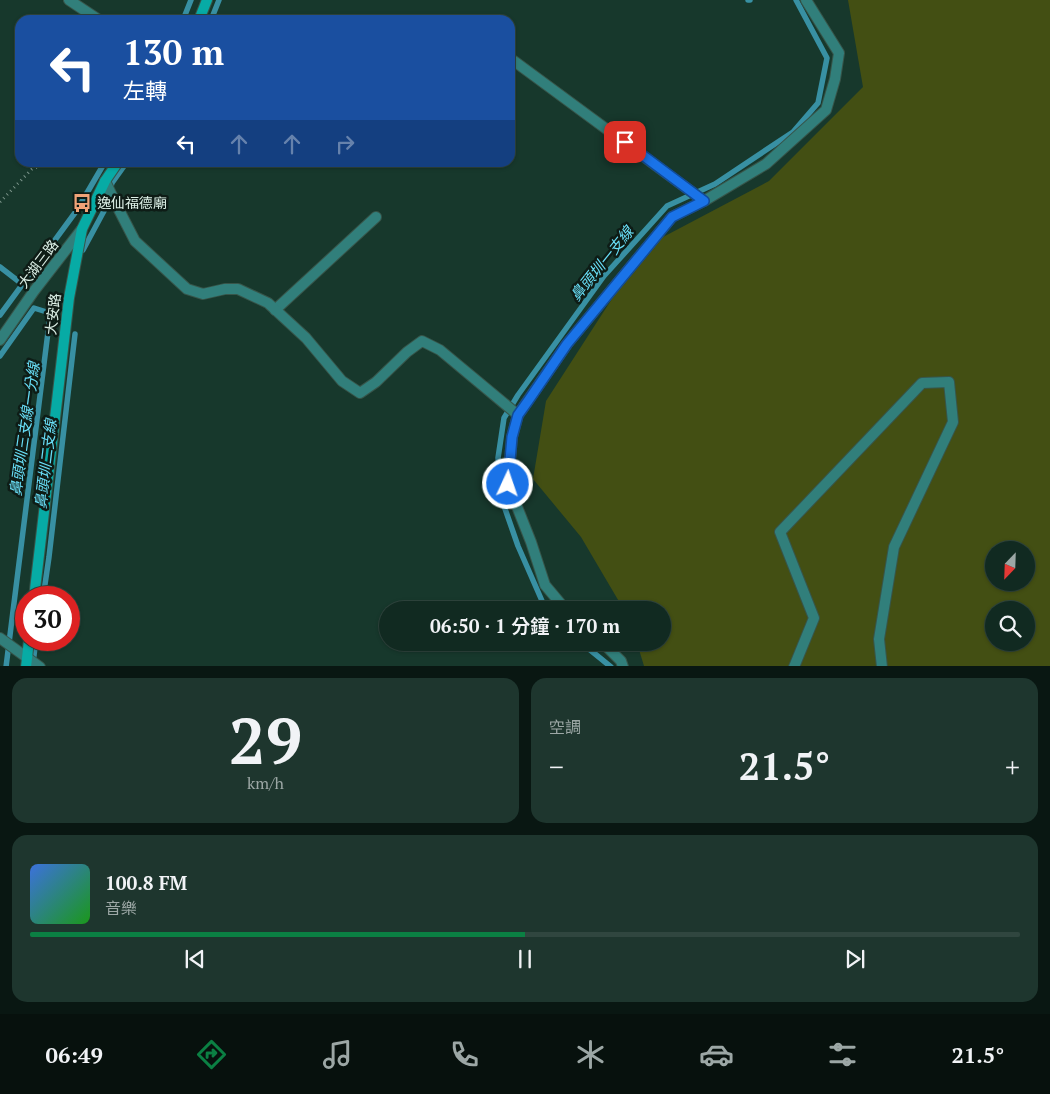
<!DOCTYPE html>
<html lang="zh-TW">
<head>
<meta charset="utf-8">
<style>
  :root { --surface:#112a21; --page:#1e362e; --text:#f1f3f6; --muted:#9ca7a5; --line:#30463f; --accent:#0b8043 }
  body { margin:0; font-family:"PT Serif","Noto Sans TC",serif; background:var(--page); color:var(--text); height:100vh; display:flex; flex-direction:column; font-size:19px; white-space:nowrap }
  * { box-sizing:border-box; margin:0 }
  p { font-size:16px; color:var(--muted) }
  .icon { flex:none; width:28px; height:28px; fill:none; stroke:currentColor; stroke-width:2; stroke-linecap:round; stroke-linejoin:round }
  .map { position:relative; height:666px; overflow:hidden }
  .side { display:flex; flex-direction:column; gap:12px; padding:12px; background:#091712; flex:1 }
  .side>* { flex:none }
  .top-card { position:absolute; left:15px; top:15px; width:500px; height:152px; border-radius:15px; box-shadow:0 1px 4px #0004,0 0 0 1px var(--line); background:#1a4fa0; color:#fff; overflow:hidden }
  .needle { width:32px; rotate:203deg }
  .buttons { position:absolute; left:985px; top:541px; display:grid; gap:10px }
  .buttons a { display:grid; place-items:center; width:50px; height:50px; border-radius:50%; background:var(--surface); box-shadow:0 1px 4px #0004,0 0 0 1px var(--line); font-size:25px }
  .speed { position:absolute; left:15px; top:586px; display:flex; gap:10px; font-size:25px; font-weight:700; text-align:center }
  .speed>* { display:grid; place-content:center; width:65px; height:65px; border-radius:50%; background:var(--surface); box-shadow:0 1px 4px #0004,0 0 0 1px var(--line); line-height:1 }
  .speed .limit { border:8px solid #d22; background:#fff; color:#111 }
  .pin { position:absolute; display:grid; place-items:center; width:42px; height:42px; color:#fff; margin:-21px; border-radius:10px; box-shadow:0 2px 8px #0006 }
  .me { position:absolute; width:55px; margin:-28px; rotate:3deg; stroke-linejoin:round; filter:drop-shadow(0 0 4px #0008) }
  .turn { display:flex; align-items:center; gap:18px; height:105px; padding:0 25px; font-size:22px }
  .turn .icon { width:65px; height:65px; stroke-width:2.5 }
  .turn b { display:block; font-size:35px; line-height:42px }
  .lanes { display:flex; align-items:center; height:48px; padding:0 25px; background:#0003; justify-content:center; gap:25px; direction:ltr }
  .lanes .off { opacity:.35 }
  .big { font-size:38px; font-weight:600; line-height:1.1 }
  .side .widget { flex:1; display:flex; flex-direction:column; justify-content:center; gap:8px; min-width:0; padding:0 18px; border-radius:15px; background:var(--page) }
  .side .dial { align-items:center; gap:0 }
  .dial b { font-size:65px; line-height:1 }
  .song { display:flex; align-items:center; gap:15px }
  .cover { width:60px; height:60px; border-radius:8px; background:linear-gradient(135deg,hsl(220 70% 55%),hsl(120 70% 35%)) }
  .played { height:5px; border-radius:2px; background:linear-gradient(90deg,var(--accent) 50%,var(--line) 50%) }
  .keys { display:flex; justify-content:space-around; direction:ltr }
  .heat { display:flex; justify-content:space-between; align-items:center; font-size:28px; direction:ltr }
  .side .tiles { flex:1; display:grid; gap:12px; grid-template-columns:1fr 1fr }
  .widget:last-child { grid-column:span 2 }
  .trip { position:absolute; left:379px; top:601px; width:292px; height:50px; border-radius:25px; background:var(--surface); box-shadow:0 1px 4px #0004,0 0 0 1px var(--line); font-weight:600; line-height:50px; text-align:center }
  .menu { display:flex; height:80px; justify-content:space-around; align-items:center; background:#07110d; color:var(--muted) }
  .menu .icon { width:35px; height:35px }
  .menu .selected { color:var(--accent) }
  .menu b { font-size:22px; color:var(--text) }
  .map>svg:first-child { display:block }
</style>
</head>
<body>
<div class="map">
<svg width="1050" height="667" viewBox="0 0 1050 667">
  <rect width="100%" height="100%" fill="#17382c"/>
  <path fill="#434f13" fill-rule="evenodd" d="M 848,0 L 1050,0 L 1050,666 L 644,666 L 637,643 L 662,642 L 662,610 L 624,610 L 581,537 L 533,479 L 546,401 L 646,246 L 769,181 L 863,87 ZM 994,550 L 1026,550 L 1026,582 L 994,582 ZM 994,610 L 1026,610 L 1026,642 L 994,642 Z"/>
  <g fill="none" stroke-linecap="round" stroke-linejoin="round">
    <g stroke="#3890a3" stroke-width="5.5">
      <polyline points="748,0 750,0"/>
      <polyline points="183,20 191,0"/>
      <polyline points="211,20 219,0"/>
      <polyline points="83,250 104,211 112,183 127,162"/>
      <polyline points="0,267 22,284"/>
      <polyline points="0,315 77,210 105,162"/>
      <polyline points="0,356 34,308 53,314"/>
      <polyline points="43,598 49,557 75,334"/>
      <polyline points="546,610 518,546 503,503 498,458 504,418 518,395 604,276 667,206 715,184 793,132 818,103 827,58 796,0"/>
      <polyline points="577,642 589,649 611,667"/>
      <polyline points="33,663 36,640"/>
      <polyline points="6,667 50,316 53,314"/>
    </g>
    <g stroke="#37554a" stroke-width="12">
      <g id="lane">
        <polyline points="514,61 704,201"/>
        <polyline points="275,310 376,217"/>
      </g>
    </g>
    <g stroke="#37554a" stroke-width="12">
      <g id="street">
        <polyline points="69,0 99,20"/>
        <polyline points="105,181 117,206 135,241 187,289 203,294 225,289 238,289 268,303 306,338 342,381 360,393 376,382 407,352 422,341 440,350 518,415"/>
        <polyline points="0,340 34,291 82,229"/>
        <polyline points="566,610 545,585 531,542 508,484 512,437 518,415 567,344 672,217 704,201 766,164 826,110 835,79 839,53 806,0"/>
        <polyline points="0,638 40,667"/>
        <polyline points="602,642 621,661 623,667"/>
        <polyline points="794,667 814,618 780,532 922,383 949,382 953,422 894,547 879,639 882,667"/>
      </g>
    </g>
    <g stroke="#37554a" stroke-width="12">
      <g id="secondary">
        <polyline points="199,20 207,0"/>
        <polyline points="34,598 69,298 82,229 105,181 118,162"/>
        <polyline points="26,667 29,640"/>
      </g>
    </g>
    <polyline stroke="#7c958b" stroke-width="3" stroke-dasharray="1 4" stroke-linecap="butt" points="0,202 32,169 51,162"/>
    <use href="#lane" stroke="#317f7b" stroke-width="10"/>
    <use href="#street" stroke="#317f7b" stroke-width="10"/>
    <use href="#secondary" stroke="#07aba5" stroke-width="10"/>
  </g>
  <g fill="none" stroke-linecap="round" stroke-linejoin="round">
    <g stroke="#114b97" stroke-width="12">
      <polyline id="route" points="508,484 512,437 518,415 528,401 567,344 672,217 704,201 625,142"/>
    </g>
    <use href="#route" stroke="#1a73e8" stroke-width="9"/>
  </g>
  <defs>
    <g id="bus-bare" transform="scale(1.5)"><path d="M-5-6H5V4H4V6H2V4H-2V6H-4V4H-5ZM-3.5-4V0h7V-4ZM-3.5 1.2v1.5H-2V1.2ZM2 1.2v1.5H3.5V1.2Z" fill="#f0a378" stroke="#0e1c16" stroke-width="2.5" paint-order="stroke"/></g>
  </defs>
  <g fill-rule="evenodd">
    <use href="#bus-bare" x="82" y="203"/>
  </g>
  <g text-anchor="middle" stroke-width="5" stroke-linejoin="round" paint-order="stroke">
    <g font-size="14" fill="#ddf0e7" stroke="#0e1c16" text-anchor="start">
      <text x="97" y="208">逸仙福德廟</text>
    </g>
    <g font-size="14" fill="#ddf0e7" stroke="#0e1c16">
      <text transform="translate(38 264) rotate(-53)" y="5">大湖三路</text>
      <text transform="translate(53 314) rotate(-83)" y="5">大安路</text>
    </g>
    <g font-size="15" font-style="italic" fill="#69dff8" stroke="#0e1c16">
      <text transform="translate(602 264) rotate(-51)" y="5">鼻頭圳一支線</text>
      <text transform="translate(25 429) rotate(-82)" y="5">鼻頭圳三支線一分線</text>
      <text transform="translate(46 464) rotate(-83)" y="5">鼻頭圳二支線</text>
    </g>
  </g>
</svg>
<div class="buttons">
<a><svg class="needle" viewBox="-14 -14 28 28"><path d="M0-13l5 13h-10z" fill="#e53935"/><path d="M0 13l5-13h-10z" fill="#9ca7a5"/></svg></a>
<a><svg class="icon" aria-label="search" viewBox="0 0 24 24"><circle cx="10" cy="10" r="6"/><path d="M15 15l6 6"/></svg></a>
</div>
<div class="speed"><div class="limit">30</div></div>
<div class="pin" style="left:625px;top:142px;background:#d93025"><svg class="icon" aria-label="arrive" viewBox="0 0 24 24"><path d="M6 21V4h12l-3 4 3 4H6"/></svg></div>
<svg class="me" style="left:508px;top:484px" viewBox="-20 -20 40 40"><circle r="17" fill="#1a73e8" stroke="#fff" stroke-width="3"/><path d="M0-11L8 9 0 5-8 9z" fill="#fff"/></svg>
<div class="trip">06:50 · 1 分鐘 · 170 m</div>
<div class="top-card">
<div class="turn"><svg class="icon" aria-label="left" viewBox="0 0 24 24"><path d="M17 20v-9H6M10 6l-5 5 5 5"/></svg><div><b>130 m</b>左轉</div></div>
<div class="lanes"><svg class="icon" aria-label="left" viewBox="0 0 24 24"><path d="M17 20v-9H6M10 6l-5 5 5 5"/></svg><svg class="icon off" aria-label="ahead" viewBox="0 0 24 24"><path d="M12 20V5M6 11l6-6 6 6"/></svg><svg class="icon off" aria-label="ahead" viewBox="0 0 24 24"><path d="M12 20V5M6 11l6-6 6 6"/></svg><svg class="icon off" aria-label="right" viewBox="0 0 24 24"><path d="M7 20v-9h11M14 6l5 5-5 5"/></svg></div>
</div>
</div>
<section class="side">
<div class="tiles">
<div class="widget dial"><b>29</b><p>km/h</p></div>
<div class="widget"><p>空調</p>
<div class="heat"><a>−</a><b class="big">21.5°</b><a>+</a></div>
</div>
<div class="widget">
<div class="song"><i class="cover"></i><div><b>100.8 FM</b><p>音樂</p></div></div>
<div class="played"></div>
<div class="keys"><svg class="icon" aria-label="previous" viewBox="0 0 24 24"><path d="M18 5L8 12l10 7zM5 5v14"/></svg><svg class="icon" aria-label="pause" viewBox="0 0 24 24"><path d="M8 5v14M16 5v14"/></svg><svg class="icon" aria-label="next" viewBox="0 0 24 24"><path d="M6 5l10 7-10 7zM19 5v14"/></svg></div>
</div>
</div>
</section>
<nav class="menu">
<b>06:49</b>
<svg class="icon selected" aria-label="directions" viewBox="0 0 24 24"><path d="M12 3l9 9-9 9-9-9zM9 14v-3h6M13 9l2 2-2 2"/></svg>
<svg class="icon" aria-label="music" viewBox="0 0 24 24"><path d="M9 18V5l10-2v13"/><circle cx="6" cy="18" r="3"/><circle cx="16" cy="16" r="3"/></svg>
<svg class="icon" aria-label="phone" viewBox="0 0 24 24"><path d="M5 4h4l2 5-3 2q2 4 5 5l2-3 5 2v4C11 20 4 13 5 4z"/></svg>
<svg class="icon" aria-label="climate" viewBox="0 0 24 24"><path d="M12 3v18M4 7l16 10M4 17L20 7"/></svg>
<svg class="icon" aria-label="car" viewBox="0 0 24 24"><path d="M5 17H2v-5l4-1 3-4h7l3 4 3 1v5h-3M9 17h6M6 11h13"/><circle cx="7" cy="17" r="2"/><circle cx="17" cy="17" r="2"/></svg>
<svg class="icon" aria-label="filters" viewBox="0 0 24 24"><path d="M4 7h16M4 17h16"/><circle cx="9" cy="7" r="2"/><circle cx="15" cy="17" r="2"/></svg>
<b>21.5°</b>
</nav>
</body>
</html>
